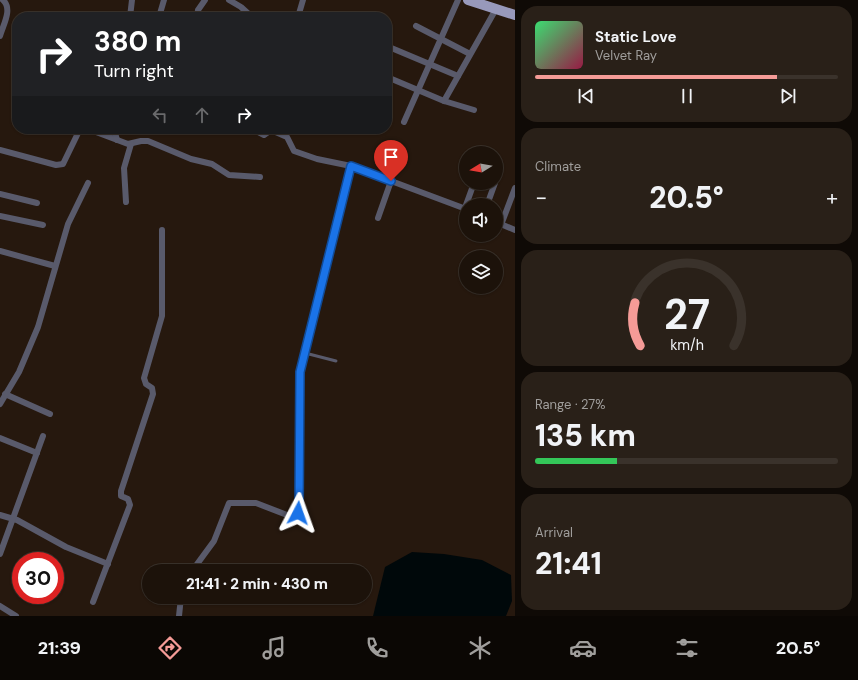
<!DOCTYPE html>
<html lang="en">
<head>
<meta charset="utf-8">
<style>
  :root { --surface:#1c120a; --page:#292018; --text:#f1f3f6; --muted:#a09e9c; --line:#3a322b; --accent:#f59b97 }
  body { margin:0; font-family:"DM Sans",sans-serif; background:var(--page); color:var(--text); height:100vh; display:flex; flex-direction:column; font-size:15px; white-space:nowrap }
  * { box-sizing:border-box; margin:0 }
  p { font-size:13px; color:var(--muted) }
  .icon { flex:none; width:22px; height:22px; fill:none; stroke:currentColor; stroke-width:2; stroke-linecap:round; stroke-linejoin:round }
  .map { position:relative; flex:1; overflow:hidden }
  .panel { display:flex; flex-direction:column; gap:6px; padding:6px; background:#0f0a06; width:343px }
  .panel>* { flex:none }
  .guide { position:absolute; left:12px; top:12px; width:380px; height:122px; border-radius:16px; box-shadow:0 1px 3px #0004,0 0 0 1px var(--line); background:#202124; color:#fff; overflow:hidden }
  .needle { width:26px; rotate:259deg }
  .controls { position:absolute; left:459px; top:146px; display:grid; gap:8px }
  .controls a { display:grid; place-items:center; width:44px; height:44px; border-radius:50%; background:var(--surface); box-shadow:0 1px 3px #0004,0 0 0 1px var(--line); font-size:20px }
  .speed { position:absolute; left:12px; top:552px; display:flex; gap:8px; font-size:20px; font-weight:700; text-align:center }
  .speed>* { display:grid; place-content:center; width:52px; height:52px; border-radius:50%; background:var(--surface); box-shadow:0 1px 3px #0004,0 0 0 1px var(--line); line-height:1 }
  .speed .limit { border:6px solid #d22; background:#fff; color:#111 }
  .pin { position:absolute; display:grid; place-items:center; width:34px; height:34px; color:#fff; margin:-41px -17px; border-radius:50% 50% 50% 0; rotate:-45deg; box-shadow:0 0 4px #0007 }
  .pin .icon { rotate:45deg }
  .me { position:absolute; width:44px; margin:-22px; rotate:4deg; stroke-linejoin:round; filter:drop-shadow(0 0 3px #0008) }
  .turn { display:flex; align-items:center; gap:14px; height:84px; padding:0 16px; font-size:18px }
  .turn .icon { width:52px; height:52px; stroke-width:2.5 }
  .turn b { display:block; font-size:28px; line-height:34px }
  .lanes { display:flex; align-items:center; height:38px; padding:0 16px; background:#0003; justify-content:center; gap:20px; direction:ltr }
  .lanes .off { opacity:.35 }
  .big { font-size:30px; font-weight:800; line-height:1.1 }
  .panel .tile { flex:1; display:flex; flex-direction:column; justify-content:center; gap:6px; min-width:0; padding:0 14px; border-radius:16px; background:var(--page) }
  .panel .dial { align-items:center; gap:0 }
  .dial svg { height:104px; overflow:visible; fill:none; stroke:var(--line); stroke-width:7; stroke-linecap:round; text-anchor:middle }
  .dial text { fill:var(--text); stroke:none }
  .song { display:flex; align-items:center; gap:12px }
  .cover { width:48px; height:48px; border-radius:6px; background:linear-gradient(135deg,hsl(140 70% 55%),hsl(340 70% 35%)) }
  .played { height:4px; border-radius:2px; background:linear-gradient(90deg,var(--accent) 80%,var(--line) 80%) }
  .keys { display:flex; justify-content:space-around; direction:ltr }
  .heat { display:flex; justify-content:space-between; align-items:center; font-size:22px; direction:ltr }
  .charge { height:6px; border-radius:3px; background:linear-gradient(90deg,#34c759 27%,var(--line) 0) }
  .trip { position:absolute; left:142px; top:564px; width:230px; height:40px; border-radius:20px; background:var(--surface); box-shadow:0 1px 3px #0004,0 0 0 1px var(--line); font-weight:800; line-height:40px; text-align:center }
  .tab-bar { display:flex; height:64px; justify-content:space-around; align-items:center; background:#0b0704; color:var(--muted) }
  .tab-bar .icon { width:28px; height:28px }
  .tab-bar .on { color:var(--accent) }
  .tab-bar b { font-size:18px; color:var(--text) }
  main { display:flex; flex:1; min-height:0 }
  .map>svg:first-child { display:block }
</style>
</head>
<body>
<main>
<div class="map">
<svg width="515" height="616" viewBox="0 0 515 616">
  <rect width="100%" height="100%" fill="#26180e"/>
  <polygon fill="#00080a" points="412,552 444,554 482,560 511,575 512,601 506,616 373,616 385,567"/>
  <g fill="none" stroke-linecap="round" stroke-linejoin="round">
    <polyline stroke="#595a6b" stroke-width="3" points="305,353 336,361"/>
    <g stroke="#595a6b" stroke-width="6">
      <polyline points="229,0 241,7 252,17"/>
      <polyline points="130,17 132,0"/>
      <polyline points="159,17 164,0"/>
      <polyline points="197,17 198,10 205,0"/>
      <polyline points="298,17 303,0"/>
      <polyline points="416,26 470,54"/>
      <path d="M 0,36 C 3,25 13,9 3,0"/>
      <polyline points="389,47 458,76"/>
      <polyline points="387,77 444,101 474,110"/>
      <polyline points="444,101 496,9"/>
      <polyline points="404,122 458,0"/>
      <polyline points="88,129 128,144 141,141 148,141 191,159 212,164 229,175 260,177"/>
      <polyline points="114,129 117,140"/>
      <polyline points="252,129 264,135 271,130 287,137 294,151 317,159 351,166 466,209"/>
      <polyline points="0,150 56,165 63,164 80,129"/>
      <polyline points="496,180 498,175"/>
      <polyline points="0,194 37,203"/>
      <polyline points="126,202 124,168 131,144"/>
      <polyline points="466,205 474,183"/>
      <polyline points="487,205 495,183"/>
      <polyline points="0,216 43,225"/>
      <polyline points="378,218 391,181"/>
      <polyline points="496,222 515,230"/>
      <polyline points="501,225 515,188"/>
      <polyline points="0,251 55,266"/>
      <polyline points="5,394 50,414"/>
      <polyline points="0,404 19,372 38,327 68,224 88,183"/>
      <polyline points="0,438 37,453"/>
      <polyline points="0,515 17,520 66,547 108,564"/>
      <polyline points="0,554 43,436"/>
      <polyline points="192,571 214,541 229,503 256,503 287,515 292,516 298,513 299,509 300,372 351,166"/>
      <polyline points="93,602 130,505 128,499 121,496 121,491 153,394 152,388 146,384 144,378 162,316 162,230"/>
      <polyline points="0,606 16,616"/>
      <polyline points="179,616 181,597"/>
    </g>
    <polyline stroke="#9899bb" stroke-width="10" points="468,0 515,15"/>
  </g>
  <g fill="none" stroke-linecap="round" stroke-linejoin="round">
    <g stroke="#114b97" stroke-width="10">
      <polyline id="route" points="298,513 299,509 300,372 351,166 391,181"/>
    </g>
    <use href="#route" stroke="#1a73e8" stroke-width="7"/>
  </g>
</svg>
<div class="controls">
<a><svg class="needle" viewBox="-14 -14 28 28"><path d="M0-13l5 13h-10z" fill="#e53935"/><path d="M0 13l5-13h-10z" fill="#a09e9c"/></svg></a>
<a><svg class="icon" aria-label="sound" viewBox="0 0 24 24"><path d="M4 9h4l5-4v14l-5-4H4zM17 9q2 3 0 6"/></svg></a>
<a><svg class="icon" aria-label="layers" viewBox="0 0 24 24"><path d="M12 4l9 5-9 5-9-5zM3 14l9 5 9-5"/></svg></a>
</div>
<div class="speed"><div class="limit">30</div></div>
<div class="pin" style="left:391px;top:181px;background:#d93025"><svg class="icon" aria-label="arrive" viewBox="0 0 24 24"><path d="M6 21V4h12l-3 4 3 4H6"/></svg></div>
<svg class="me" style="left:298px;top:513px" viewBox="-20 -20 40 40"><path d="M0-17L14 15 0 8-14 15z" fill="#1a73e8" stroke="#fff" stroke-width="4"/></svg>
<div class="trip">21:41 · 2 min · 430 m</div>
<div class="guide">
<div class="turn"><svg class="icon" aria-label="right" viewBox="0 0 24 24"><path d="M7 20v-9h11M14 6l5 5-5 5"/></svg><div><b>380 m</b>Turn right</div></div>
<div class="lanes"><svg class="icon off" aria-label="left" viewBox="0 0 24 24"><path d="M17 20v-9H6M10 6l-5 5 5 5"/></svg><svg class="icon off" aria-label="ahead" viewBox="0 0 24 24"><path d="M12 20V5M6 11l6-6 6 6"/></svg><svg class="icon" aria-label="right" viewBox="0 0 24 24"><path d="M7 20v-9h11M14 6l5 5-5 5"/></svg></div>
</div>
</div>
<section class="panel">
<div class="tile">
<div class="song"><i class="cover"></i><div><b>Static Love</b><p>Velvet Ray</p></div></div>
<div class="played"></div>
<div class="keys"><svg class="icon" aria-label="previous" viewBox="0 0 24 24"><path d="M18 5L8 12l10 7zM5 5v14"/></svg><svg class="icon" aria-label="pause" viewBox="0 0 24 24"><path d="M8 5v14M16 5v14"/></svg><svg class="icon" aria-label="next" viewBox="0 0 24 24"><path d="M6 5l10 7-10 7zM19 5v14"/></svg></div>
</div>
<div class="tile"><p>Climate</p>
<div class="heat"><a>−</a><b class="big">20.5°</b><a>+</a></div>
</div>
<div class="tile dial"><svg viewBox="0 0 100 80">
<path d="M14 69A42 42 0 1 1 86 69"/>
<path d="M14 69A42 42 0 0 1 10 36" stroke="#f59b97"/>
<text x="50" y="56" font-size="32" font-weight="700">27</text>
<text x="50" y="72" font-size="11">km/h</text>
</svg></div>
<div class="tile"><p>Range · 27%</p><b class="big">135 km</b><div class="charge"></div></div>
<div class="tile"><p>Arrival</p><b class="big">21:41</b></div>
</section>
</main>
<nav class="tab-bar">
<b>21:39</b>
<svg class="icon on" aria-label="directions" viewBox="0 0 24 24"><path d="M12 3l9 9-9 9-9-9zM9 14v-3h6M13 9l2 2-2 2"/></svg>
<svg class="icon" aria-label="music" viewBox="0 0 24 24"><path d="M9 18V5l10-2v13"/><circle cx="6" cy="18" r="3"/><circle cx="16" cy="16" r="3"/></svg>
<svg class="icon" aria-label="phone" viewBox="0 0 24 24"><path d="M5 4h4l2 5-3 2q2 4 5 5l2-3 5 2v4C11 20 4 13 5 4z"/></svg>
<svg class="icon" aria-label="climate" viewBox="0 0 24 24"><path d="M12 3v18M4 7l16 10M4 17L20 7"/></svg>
<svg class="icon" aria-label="car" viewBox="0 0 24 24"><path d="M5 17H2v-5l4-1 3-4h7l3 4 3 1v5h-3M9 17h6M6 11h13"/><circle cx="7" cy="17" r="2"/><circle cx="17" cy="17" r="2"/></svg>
<svg class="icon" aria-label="filters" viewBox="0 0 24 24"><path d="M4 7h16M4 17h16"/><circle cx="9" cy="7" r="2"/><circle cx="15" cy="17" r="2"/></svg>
<b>20.5°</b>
</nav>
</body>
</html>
